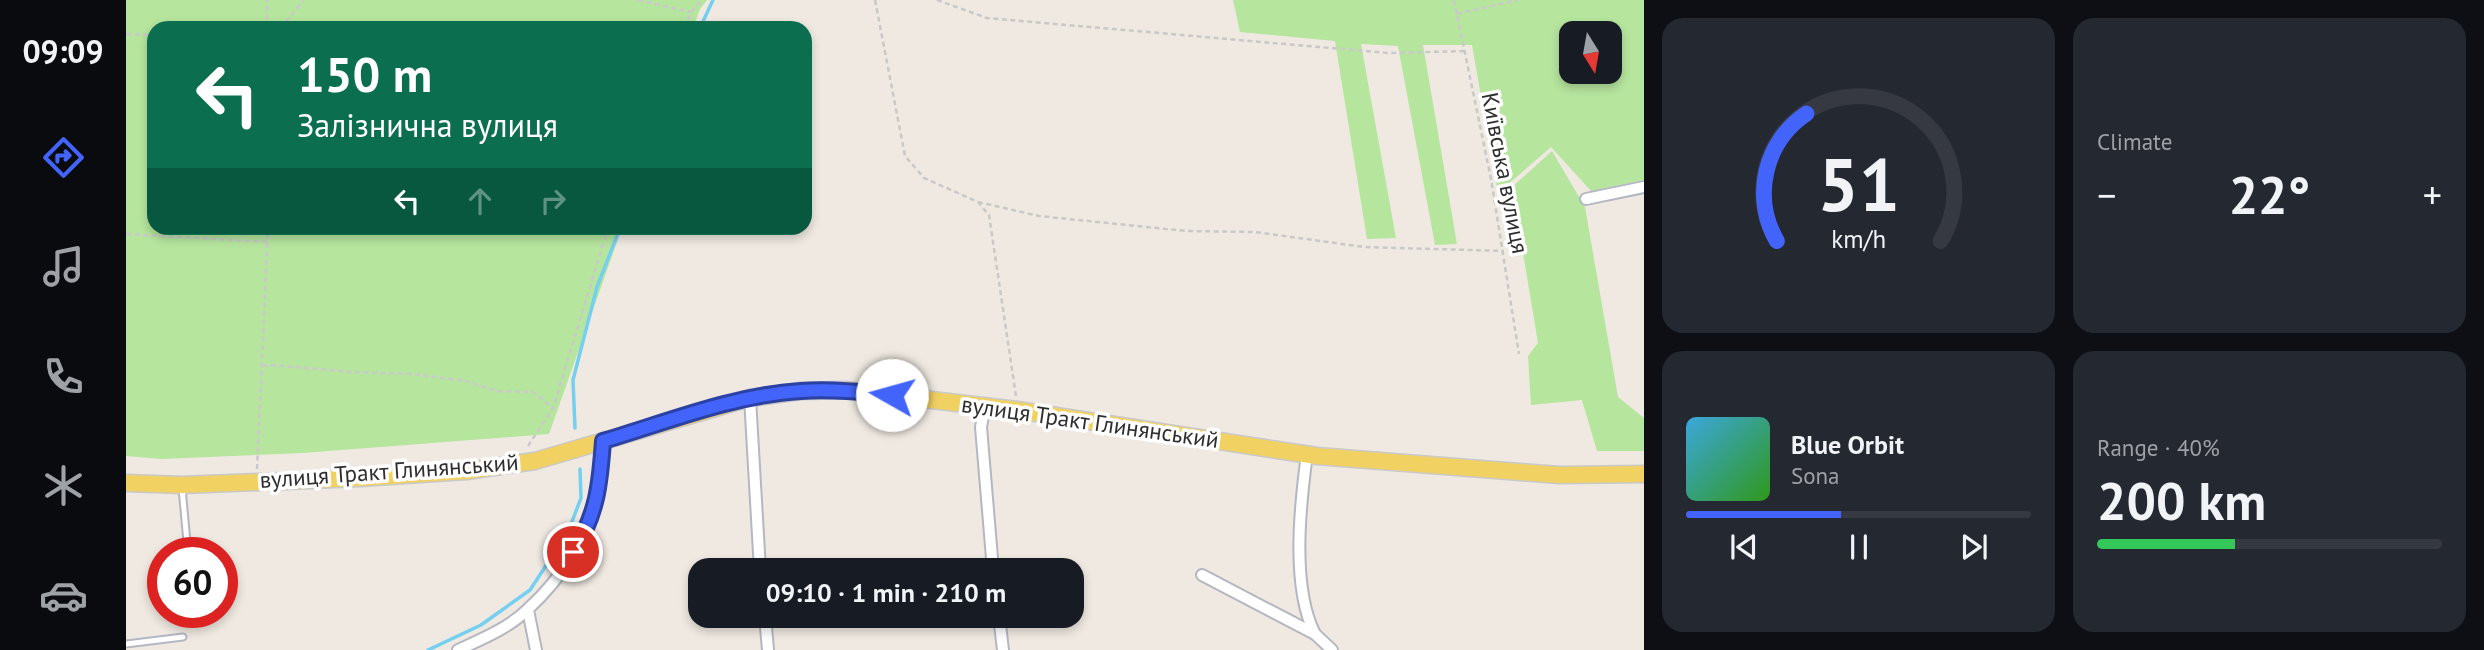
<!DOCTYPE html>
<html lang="en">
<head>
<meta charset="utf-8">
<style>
  :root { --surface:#171b24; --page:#242831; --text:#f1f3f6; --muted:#9ea1a6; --line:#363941; --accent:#4264fb }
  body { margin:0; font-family:"PT Sans",sans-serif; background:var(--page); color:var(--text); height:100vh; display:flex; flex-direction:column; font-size:26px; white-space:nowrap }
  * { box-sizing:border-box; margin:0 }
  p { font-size:23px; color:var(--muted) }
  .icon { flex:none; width:38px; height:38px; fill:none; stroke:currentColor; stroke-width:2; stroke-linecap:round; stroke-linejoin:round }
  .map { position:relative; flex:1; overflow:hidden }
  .panel { display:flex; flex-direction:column; gap:18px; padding:18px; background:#0d0f14; width:840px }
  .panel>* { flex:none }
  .hud { position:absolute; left:21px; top:21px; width:665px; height:214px; border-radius:21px; box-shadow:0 4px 10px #0003; background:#0b6e4f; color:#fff; overflow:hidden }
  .needle { width:46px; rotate:169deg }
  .fabs { position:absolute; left:1433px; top:21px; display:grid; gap:14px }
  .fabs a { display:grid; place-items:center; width:63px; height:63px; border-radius:14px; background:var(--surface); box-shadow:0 4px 10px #0003; font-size:35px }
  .speed { position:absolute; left:21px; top:537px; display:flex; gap:14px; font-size:35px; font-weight:700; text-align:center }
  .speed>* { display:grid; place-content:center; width:91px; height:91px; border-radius:50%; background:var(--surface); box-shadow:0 4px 10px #0003; line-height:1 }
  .speed .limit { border:10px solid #d22; background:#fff; color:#111 }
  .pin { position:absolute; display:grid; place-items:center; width:60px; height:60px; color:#fff; margin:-30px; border:4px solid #fff; border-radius:50%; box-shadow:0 2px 7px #0007 }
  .me { position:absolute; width:77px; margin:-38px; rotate:277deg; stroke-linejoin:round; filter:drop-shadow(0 0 5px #0008) }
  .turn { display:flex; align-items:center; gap:24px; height:147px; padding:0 35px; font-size:32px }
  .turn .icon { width:91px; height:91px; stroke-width:2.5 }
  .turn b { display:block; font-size:49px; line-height:60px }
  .lanes { display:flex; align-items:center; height:66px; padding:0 35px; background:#0003; justify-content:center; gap:35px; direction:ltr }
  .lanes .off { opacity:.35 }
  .big { font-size:52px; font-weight:600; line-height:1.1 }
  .panel .tile { flex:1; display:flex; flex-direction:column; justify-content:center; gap:10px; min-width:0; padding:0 24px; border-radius:21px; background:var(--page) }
  .panel .dial { align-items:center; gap:0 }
  .dial svg { height:182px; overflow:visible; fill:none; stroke:var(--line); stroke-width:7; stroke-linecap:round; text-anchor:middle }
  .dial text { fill:var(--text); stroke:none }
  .song { display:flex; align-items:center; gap:21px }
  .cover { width:84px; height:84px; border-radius:10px; background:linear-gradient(135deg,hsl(200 70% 55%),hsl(110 70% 35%)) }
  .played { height:7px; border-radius:4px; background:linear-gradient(90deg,var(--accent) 45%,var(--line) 45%) }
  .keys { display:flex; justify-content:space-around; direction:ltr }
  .heat { display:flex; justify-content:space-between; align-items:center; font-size:38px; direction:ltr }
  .charge { height:10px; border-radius:5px; background:linear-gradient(90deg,#34c759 40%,var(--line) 0) }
  .panel .tiles { flex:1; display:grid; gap:18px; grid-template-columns:repeat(2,1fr) }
  .trip { position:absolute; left:562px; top:558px; width:396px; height:70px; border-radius:21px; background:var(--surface); box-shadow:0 4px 10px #0003; font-weight:600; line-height:70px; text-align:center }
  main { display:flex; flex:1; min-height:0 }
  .tab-bar { display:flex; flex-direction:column; width:126px; justify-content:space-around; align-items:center; background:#090b0e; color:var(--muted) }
  .tab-bar .icon { width:49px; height:49px }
  .tab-bar .on { color:var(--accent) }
  .tab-bar b { font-size:32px; color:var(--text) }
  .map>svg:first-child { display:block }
</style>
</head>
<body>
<main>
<nav class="tab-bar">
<b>09:09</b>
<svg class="icon on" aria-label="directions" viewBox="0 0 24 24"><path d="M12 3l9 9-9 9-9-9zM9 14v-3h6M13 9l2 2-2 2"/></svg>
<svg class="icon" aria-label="music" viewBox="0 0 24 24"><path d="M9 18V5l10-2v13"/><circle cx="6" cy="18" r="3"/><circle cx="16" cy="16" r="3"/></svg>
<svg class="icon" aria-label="phone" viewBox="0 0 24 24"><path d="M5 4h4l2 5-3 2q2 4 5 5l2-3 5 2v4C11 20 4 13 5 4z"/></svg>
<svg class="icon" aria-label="climate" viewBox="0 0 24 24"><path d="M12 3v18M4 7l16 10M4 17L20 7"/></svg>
<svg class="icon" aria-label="car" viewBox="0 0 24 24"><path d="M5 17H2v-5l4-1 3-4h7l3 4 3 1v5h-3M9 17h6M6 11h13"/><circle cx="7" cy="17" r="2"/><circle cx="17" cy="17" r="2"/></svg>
</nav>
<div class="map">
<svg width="1518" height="650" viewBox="0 0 1518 650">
  <rect width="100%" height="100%" fill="#efe9e1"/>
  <g fill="#b6e59e" fill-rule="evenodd">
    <polygon points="0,0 581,0 574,9 567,28 28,28 28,228 496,228 423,434 177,453 36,459 0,456"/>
    <path d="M 1107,0 L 1518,0 L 1518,180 L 1465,191 L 1425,147 L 1372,193 L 1346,45 L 1297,45 L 1331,244 L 1309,245 L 1272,46 L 1235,44 L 1270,238 L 1241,239 L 1209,41 L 1114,32 ZM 1446,33 L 1484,33 L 1484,72 L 1446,72 Z"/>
    <polygon points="1426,151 1459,207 1492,397 1518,418 1518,451 1471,451 1456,400 1405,405 1402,356 1412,343 1386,187"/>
  </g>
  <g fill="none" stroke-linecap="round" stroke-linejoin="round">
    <g stroke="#75cff0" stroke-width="3.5">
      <polyline points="574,28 587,0"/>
      <polyline points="449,428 447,380 471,287 494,228"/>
      <polyline points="302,650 355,625 404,590 442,532 455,498 454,469"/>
    </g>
    <g stroke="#b4b7c1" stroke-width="9">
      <g id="service">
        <polyline points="56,488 62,553"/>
        <polyline points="0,644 57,637"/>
      </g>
    </g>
    <g stroke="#b4b7c1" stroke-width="14">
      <g id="minor">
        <polyline points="1460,199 1518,187"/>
        <polyline points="624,398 634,570"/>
        <polyline points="859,406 855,427 867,570"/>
        <path d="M 1181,454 C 1174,506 1165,587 1189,634"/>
        <polyline points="1076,575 1189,634 1206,650"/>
        <polyline points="402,610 410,650"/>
        <polyline points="639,616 642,650"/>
        <polyline points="873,616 877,650"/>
        <path d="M 332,650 C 356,639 383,628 402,609 C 435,579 465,534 473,490 C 476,474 476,457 477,441"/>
      </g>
    </g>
    <g stroke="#c9c9c9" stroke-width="19">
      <polyline id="primary" points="0,483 56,485 234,478 341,471 409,461 624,398 674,391 720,390 891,410 1191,456 1433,475 1518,474"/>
    </g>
    <g stroke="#c9c9c9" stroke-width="2.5" stroke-dasharray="5 3.5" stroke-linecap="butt">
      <polyline points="512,0 565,12"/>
      <polyline points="749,0 779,156 798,178 852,202 863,215 890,396"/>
      <polyline points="811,0 861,18 1262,53 1340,51"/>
      <polyline points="1328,0 1365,179 1393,354"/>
      <polyline points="1331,14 1392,0"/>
      <polyline points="141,28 141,0"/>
      <polyline points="154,28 178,0"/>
      <polyline points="559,28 565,12 576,0"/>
      <polyline points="0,34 28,35"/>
      <polyline points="852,202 913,216 1060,231 1129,232 1238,247 1378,251"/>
      <polyline points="0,234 143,242"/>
      <polyline points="136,366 146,365 225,372 285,374 340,381 370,391 407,392 427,408"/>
      <polyline points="402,446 427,408 482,228"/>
      <polyline points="131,469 142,228"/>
    </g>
    <use href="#service" stroke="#fff" stroke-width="5"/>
    <use href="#minor" stroke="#fff" stroke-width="10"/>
    <use href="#primary" stroke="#f2d163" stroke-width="16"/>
  </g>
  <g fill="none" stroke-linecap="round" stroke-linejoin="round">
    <g stroke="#2b41a3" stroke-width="18">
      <path id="route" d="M 447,552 C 471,515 474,484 477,441 C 541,422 608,395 675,391 C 706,389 736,392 766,395"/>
    </g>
    <use href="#route" stroke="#4264fb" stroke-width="12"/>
  </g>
  <g text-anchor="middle" stroke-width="7" stroke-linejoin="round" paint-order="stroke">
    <g font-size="23" fill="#2e2e2e" stroke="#fff">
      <text transform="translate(1379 173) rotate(79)" y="8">Київська вулиця</text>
      <text transform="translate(964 422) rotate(8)" y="8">вулиця Тракт Глинянський</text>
      <text transform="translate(263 471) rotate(-4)" y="8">вулиця Тракт Глинянський</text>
    </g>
  </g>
</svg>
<div class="fabs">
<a><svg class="needle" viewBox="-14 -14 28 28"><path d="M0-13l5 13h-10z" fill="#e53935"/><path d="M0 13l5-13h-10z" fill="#9ea1a6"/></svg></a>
</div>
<div class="speed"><div class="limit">60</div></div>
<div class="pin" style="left:447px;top:552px;background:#d93025"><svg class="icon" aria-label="arrive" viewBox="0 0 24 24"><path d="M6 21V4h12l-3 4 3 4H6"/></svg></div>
<svg class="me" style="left:766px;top:395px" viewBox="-20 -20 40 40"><circle r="19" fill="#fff"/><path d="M0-13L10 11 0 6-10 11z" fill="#4264fb"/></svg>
<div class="trip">09:10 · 1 min · 210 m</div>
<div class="hud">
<div class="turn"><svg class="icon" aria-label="left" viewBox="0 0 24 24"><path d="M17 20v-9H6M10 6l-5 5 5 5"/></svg><div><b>150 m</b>Залізнична вулиця</div></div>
<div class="lanes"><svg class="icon" aria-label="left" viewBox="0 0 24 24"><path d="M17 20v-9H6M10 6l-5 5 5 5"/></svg><svg class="icon off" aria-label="ahead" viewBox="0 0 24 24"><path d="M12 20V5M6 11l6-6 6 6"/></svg><svg class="icon off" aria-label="right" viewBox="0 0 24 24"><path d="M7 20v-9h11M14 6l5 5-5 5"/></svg></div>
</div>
</div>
<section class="panel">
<div class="tiles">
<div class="tile dial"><svg viewBox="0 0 100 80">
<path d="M14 69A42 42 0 1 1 86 69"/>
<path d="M14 69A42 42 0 0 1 27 13" stroke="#4264fb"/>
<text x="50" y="56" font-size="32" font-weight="700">51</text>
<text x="50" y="72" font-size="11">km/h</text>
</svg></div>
<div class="tile"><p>Climate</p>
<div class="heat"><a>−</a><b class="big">22°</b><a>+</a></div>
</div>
<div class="tile">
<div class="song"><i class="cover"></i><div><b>Blue Orbit</b><p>Sona</p></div></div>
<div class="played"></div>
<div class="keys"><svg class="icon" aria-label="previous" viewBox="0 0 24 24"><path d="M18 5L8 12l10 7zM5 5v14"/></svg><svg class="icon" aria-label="pause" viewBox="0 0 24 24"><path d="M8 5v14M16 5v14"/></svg><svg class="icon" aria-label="next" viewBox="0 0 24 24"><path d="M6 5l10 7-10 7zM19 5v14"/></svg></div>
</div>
<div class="tile"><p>Range · 40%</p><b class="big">200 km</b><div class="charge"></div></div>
</div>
</section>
</main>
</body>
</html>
